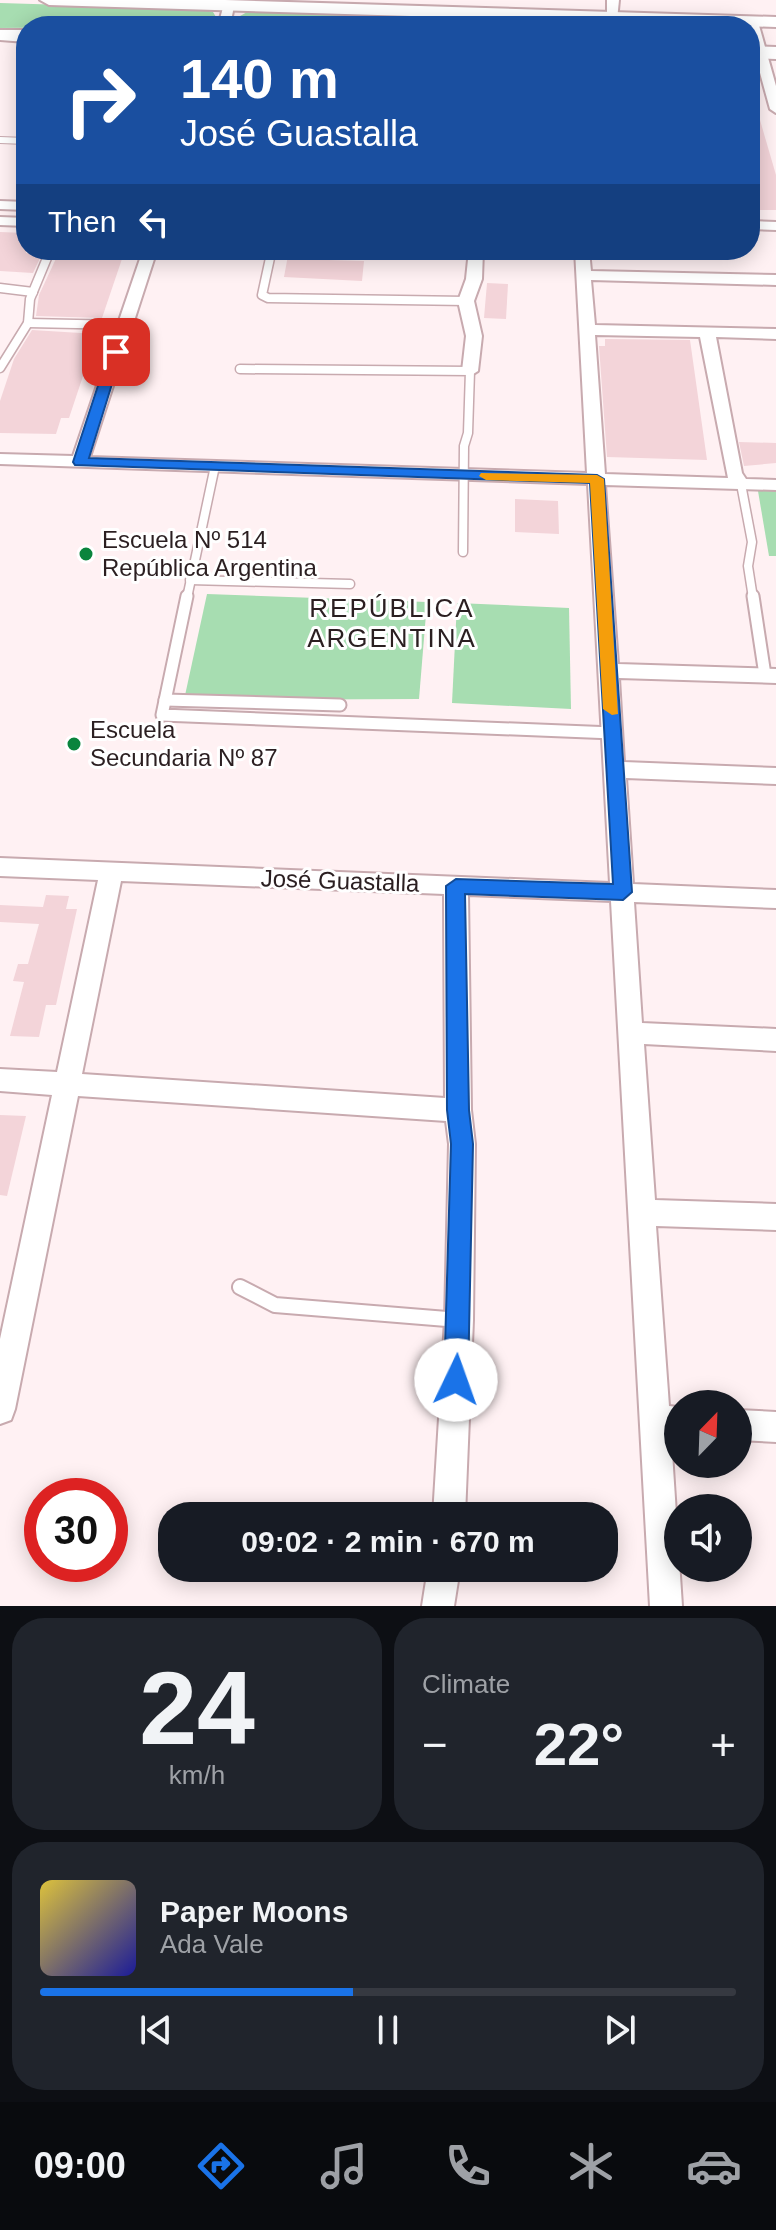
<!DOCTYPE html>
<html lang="en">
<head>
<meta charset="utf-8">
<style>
  :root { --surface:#171b24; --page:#20242c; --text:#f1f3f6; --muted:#9ea1a6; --line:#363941; --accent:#1a73e8 }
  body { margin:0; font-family:Arial,sans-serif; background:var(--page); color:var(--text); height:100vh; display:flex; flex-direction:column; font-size:30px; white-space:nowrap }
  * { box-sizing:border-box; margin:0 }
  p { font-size:26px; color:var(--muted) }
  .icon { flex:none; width:44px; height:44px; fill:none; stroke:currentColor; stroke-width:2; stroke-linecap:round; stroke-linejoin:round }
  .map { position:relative; height:1606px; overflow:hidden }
  .sheet { display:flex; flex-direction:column; gap:12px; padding:12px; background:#0d0f14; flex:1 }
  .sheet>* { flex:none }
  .hud { position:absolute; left:16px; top:16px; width:744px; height:244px; border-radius:32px; box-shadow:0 4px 20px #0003; background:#1a4fa0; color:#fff; overflow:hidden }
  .needle { width:52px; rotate:23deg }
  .fabs { position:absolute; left:664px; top:1390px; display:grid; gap:16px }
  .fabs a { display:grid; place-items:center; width:88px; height:88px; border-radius:50%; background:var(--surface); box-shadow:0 4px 20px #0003; font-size:40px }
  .speed { position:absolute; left:24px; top:1478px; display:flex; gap:16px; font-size:40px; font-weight:700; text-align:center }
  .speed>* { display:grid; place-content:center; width:104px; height:104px; border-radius:50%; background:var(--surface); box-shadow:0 4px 20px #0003; line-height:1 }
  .speed .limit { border:12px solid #d22; background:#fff; color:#111 }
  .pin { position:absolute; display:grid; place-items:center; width:68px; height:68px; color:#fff; margin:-34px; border-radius:16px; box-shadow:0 4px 12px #0006 }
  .me { position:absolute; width:88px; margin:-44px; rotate:3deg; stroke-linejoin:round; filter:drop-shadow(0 0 6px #0008) }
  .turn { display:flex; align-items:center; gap:28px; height:168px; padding:0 32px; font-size:36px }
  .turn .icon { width:104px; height:104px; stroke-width:2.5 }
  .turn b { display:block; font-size:56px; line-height:68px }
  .then { display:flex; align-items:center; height:76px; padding:0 32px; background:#0003; gap:16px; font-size:30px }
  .big { font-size:60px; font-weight:700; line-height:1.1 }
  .sheet .widget { flex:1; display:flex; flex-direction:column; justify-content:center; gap:12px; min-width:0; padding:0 28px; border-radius:32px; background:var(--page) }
  .sheet .dial { align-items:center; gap:0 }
  .dial b { font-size:104px; line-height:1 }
  .song { display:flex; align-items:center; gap:24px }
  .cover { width:96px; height:96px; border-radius:12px; background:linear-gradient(135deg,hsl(50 70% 55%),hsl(240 70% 35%)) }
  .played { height:8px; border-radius:4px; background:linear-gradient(90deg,var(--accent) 45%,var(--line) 45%) }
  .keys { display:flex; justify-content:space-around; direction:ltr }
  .heat { display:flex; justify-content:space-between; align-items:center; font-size:44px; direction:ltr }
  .sheet .tiles { flex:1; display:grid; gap:12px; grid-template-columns:1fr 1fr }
  .widget:last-child { grid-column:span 2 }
  .trip { position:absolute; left:158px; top:1502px; width:460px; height:80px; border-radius:32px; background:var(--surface); box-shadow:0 4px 20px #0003; font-weight:700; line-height:80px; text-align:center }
  .dock { display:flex; height:128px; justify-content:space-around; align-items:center; background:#090b0e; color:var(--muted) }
  .dock .icon { width:56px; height:56px }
  .dock .active { color:var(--accent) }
  .dock b { font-size:36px; color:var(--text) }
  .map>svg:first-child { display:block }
</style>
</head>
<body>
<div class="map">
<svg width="776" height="1606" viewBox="0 0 776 1606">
  <rect width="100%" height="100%" fill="#fff1f3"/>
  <g fill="#a7ddb1">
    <polygon points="0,3 200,9 213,12 216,17 213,26 0,28"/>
    <polygon points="249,11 735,25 737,26 233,26 240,16"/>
    <polygon points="758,491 776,491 776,556 769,556"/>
    <polygon points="207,594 427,602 419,699 184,700"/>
    <polygon points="457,603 569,608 571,709 452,703"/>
  </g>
  <g fill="#f3d4d9">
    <polygon points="755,103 776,175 776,210 750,210 750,104"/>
    <polygon points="0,232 26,233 26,253 42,254 33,273 0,271"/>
    <polygon points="60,250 125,250 102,318 36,316 39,295"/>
    <polygon points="289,250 331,250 329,260 364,261 362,281 284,277"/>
    <polygon points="487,283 508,284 506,319 484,318"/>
    <polygon points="32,330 97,334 69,418 61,418 56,434 0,433 0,401 14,359"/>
    <polygon points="605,339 690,340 707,460 607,457 599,346 605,346"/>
    <polygon points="739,442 776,443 776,463 744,466"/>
    <polygon points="515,499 558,501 559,534 515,532"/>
    <polygon points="46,895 69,896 66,909 77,909 56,1005 46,1005 39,1037 10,1036 24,982 13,981 18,964 28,964 39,924 0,922 0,905 43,907"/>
    <polygon points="0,1115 26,1116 7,1196 0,1195"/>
  </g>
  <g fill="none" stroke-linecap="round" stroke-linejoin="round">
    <g stroke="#c8aaaf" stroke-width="8">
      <g id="service-far3">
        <polyline points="0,140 26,141"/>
        <polyline points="46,260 50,250"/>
        <polyline points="270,260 272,250"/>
      </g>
    </g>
    <g stroke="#c8aaaf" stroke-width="11">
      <g id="service-far2">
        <polyline points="270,258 262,295 268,298 466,301"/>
        <polyline points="0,288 33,292"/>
        <polyline points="28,323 125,325"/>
        <polyline points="0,368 28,323 30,299 47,258"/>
        <polyline points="240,369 470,371 468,433 464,446 463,552"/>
        <polyline points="741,484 752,542 748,566 753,598"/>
        <polyline points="190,580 350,584"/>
        <polyline points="187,598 215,466"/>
      </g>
    </g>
    <g stroke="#c8aaaf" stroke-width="15">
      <g id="service-far1">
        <polyline points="187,596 162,715 613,733"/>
        <polyline points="753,596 765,675"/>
        <polyline points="165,700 340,705"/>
      </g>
    </g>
    <g stroke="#c8aaaf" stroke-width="18">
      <polyline id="service" points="240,1287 275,1305 459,1320"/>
    </g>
    <g stroke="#c8aaaf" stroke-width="4">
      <g id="minor">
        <polygon points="607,0 619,0 617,20 607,18"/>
        <polygon points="224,4 234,6 230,26 218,26"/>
        <polygon points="752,18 758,22 776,86 776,113 770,109 746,22"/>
        <polygon points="0,201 26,202 26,210 0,209"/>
        <polygon points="0,217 26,218 26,226 0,225"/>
        <polygon points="750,221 776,222 776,230 750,229"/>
        <path d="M 143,250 L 157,250 L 90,457 L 587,473 L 575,250 L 589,250 L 591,271 L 776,275 L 776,285 L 591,280 L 595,325 L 776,329 L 776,339 L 716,337 L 742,473 L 746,479 L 776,480 L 776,490 L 605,485 L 618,664 L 776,669 L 776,683 L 619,678 L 624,762 L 776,768 L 776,784 L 626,778 L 633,884 L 776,890 L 776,908 L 634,902 L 642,1023 L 776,1029 L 776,1051 L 644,1044 L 655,1200 L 776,1204 L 776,1230 L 656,1226 L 669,1406 L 678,1407 L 678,1437 L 671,1437 L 682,1606 L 650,1606 L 611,901 L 468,895 L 471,1110 L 475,1144 L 473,1320 L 465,1516 L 433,1516 L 445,1320 L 449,1144 L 446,1121 L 78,1096 L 15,1409 L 11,1420 L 0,1424 L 0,1339 L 52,1095 L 0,1091 L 0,1069 L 57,1072 L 98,880 L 0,876 L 0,858 L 610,883 L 588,484 L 0,464 L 0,454 L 73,456 ZM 595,335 L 700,337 L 728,478 L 605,474 ZM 121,881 L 444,894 L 445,1098 L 82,1074 Z"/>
        <polygon points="469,250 483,250 482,279 474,301 482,336 478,371 470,376 462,371 466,336 458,301 466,279"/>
        <polygon points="738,1410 776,1412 776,1442 738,1440"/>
        <polygon points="428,1568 460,1568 454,1606 422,1606"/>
      </g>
    </g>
    <g stroke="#c8aaaf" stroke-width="4">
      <g id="primary">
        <polygon points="40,0 225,0 776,17 776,27 49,5"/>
        <polygon points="0,30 26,30 26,42 0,40"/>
        <polygon points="750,46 776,47 776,59 750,58"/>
      </g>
    </g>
    <use href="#service-far3" stroke="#fff" stroke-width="6"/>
    <use href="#service-far2" stroke="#fff" stroke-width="8"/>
    <use href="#service-far1" stroke="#fff" stroke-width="11"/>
    <use href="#service" stroke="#fff" stroke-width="14"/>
    <use href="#minor" fill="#fff" fill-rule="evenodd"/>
    <use href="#primary" fill="#fff" fill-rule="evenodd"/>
  </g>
  <polygon fill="#1a73e8" stroke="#114b97" stroke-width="2" points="116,348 122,352 89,458 597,475 604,479 632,892 623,900 465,894 469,1110 473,1144 468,1380 465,1389 456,1393 448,1389 444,1380 451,1144 447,1110 446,886 456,879 613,884 590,483 75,465 73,462 109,352"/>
  <polygon fill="#f59e0b" points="481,473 597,475 604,479 618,714 612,715 603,709 590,483 486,480 479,476"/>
  <g fill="#0a843d" stroke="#fff" stroke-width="3">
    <circle cx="86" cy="554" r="8"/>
    <circle cx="74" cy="744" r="8"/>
  </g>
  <g text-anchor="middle" stroke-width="6" stroke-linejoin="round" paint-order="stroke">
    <g font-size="24" fill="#2b1f21" stroke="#fff" text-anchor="start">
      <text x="102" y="548">Escuela Nº 514<tspan x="102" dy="28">República Argentina</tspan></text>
      <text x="90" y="738">Escuela<tspan x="90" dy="28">Secundaria Nº 87</tspan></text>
    </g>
    <g font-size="24" fill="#2b1f21" stroke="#fff">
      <text transform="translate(340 881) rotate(2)" y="8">José Guastalla</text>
    </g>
    <g font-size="26" letter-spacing="2" fill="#2b1f21" stroke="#fff">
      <text x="392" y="617">REPÚBLICA<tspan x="392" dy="30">ARGENTINA</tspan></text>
    </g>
  </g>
</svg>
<div class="fabs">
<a><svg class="needle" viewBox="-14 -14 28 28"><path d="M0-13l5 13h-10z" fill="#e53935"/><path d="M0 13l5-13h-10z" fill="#9ea1a6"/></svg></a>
<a><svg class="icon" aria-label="sound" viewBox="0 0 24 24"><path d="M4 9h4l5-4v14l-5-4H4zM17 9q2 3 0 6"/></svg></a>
</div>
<div class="speed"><div class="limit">30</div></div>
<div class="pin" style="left:116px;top:352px;background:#d93025"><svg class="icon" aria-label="arrive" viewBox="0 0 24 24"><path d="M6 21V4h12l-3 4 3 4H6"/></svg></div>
<svg class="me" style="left:456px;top:1380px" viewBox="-20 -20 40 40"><circle r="19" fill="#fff"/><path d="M0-13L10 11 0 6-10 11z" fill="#1a73e8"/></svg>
<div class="trip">09:02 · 2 min · 670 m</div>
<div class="hud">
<div class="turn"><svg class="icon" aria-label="right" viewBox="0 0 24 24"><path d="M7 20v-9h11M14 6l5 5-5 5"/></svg><div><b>140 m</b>José Guastalla</div></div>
<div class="then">Then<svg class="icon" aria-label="left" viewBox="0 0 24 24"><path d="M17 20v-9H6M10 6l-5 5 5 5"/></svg></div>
</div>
</div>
<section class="sheet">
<div class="tiles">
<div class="widget dial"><b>24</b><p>km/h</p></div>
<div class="widget"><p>Climate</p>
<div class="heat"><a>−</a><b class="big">22°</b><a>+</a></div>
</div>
<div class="widget">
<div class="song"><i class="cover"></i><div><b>Paper Moons</b><p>Ada Vale</p></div></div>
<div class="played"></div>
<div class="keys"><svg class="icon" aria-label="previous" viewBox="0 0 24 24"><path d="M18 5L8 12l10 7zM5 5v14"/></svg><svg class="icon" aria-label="pause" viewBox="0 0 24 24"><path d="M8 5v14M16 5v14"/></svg><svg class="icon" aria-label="next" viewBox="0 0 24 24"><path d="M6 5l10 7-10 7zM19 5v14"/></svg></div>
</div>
</div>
</section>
<nav class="dock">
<b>09:00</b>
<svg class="icon active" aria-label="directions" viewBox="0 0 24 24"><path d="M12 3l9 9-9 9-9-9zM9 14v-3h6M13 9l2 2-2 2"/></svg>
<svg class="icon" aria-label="music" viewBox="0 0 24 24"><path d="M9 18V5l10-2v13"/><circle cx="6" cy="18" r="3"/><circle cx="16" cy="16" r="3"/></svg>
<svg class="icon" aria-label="phone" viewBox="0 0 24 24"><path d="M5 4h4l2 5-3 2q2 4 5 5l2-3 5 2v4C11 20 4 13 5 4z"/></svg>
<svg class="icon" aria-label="climate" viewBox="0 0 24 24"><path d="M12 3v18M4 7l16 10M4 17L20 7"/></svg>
<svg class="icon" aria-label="car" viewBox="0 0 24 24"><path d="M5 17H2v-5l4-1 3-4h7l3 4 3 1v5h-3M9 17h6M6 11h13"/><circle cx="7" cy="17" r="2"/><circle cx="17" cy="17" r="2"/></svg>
</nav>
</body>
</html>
